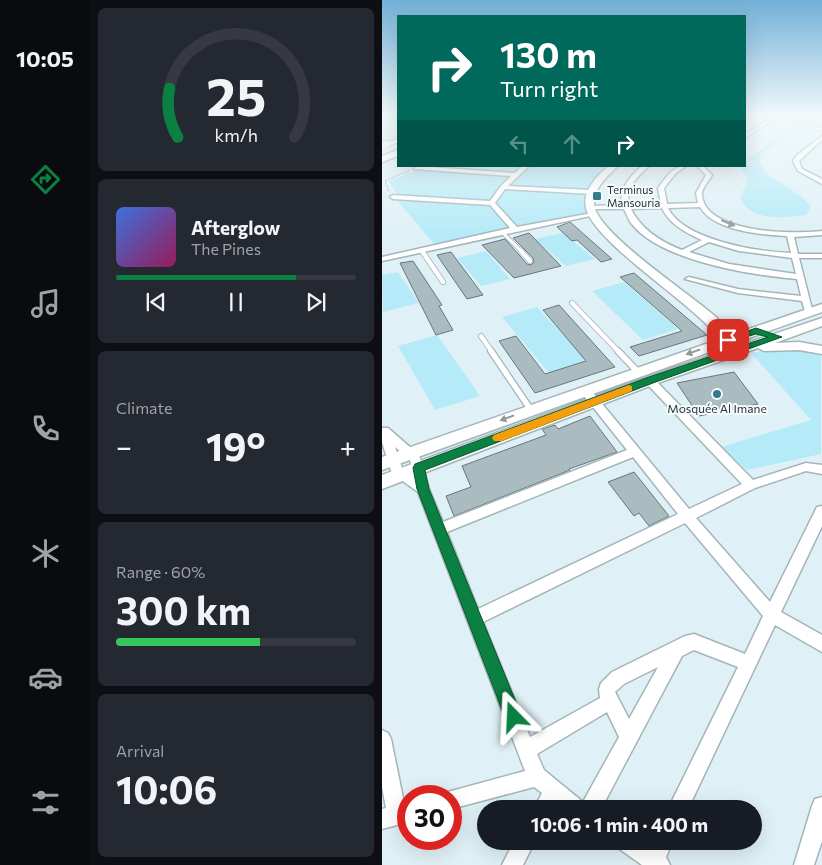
<!DOCTYPE html>
<html lang="en">
<head>
<meta charset="utf-8">
<style>
  :root { --surface:#171b24; --page:#242831; --text:#f1f3f6; --muted:#9ea1a6; --line:#363941; --accent:#0b8043 }
  body { margin:0; font-family:Commissioner,sans-serif; background:var(--page); color:var(--text); height:100vh; display:flex; flex-direction:column; font-size:19px; white-space:nowrap }
  * { box-sizing:border-box; margin:0 }
  p { font-size:16px; color:var(--muted) }
  .icon { flex:none; width:28px; height:28px; fill:none; stroke:currentColor; stroke-width:2; stroke-linecap:round; stroke-linejoin:round }
  .map { position:relative; flex:1; overflow:hidden }
  .details { display:flex; flex-direction:column; gap:8px; padding:8px; background:#0d0f14; width:292px }
  .details>* { flex:none }
  .hud { position:absolute; left:15px; top:15px; width:349px; height:152px; border-radius:0px; box-shadow:0 5px 20px #0002; background:#00695c; color:#fff; overflow:hidden }
  .speed { position:absolute; left:15px; top:785px; display:flex; gap:10px; font-size:25px; font-weight:700; text-align:center }
  .speed>* { display:grid; place-content:center; width:65px; height:65px; border-radius:50%; background:var(--surface); box-shadow:0 5px 20px #0002; line-height:1 }
  .speed .limit { border:8px solid #d22; background:#fff; color:#111 }
  .pin { position:absolute; display:grid; place-items:center; width:42px; height:42px; color:#fff; margin:-21px; border-radius:10px; box-shadow:0 2px 8px #0006 }
  .me { position:absolute; width:55px; margin:-28px; rotate:339deg; stroke-linejoin:round; filter:drop-shadow(0 0 4px #0008) }
  .turn { display:flex; align-items:center; gap:18px; height:105px; padding:0 20px; font-size:22px }
  .turn .icon { width:65px; height:65px; stroke-width:2.5 }
  .turn b { display:block; font-size:35px; line-height:42px }
  .lanes { display:flex; align-items:center; height:48px; padding:0 20px; background:#0003; justify-content:center; gap:25px; direction:ltr }
  .lanes .off { opacity:.35 }
  .big { font-size:38px; font-weight:700; line-height:1.1 }
  .details .widget { flex:1; display:flex; flex-direction:column; justify-content:center; gap:8px; min-width:0; padding:0 18px; border-radius:8px; background:var(--page) }
  .details .dial { align-items:center; gap:0 }
  .dial svg { height:130px; overflow:visible; fill:none; stroke:var(--line); stroke-width:7; stroke-linecap:round; text-anchor:middle }
  .dial text { fill:var(--text); stroke:none }
  .song { display:flex; align-items:center; gap:15px }
  .cover { width:60px; height:60px; border-radius:8px; background:linear-gradient(135deg,hsl(220 70% 55%),hsl(330 70% 35%)) }
  .played { height:5px; border-radius:2px; background:linear-gradient(90deg,var(--accent) 75%,var(--line) 75%) }
  .keys { display:flex; justify-content:space-around; direction:ltr }
  .heat { display:flex; justify-content:space-between; align-items:center; font-size:28px; direction:ltr }
  .charge { height:8px; border-radius:4px; background:linear-gradient(90deg,#34c759 60%,var(--line) 0) }
  .trip { position:absolute; left:95px; top:800px; width:285px; height:50px; border-radius:25px; background:var(--surface); box-shadow:0 5px 20px #0002; font-weight:700; line-height:50px; text-align:center }
  main { display:flex; flex:1; min-height:0 }
  .dock { display:flex; flex-direction:column; width:90px; justify-content:space-around; align-items:center; background:#090b0e; color:var(--muted) }
  .dock .icon { width:35px; height:35px }
  .dock .active { color:var(--accent) }
  .dock b { font-size:22px; color:var(--text) }
  .map>svg:first-child { display:block }
</style>
</head>
<body>
<main>
<nav class="dock">
<b>10:05</b>
<svg class="icon active" aria-label="directions" viewBox="0 0 24 24"><path d="M12 3l9 9-9 9-9-9zM9 14v-3h6M13 9l2 2-2 2"/></svg>
<svg class="icon" aria-label="music" viewBox="0 0 24 24"><path d="M9 18V5l10-2v13"/><circle cx="6" cy="18" r="3"/><circle cx="16" cy="16" r="3"/></svg>
<svg class="icon" aria-label="phone" viewBox="0 0 24 24"><path d="M5 4h4l2 5-3 2q2 4 5 5l2-3 5 2v4C11 20 4 13 5 4z"/></svg>
<svg class="icon" aria-label="climate" viewBox="0 0 24 24"><path d="M12 3v18M4 7l16 10M4 17L20 7"/></svg>
<svg class="icon" aria-label="car" viewBox="0 0 24 24"><path d="M5 17H2v-5l4-1 3-4h7l3 4 3 1v5h-3M9 17h6M6 11h13"/><circle cx="7" cy="17" r="2"/><circle cx="17" cy="17" r="2"/></svg>
<svg class="icon" aria-label="filters" viewBox="0 0 24 24"><path d="M4 7h16M4 17h16"/><circle cx="9" cy="7" r="2"/><circle cx="15" cy="17" r="2"/></svg>
</nav>
<section class="details">
<div class="widget dial"><svg viewBox="0 0 100 80">
<path d="M14 69A42 42 0 1 1 86 69"/>
<path d="M14 69A42 42 0 0 1 9 39" stroke="#0b8043"/>
<text x="50" y="56" font-size="32" font-weight="700">25</text>
<text x="50" y="72" font-size="11">km/h</text>
</svg></div>
<div class="widget">
<div class="song"><i class="cover"></i><div><b>Afterglow</b><p>The Pines</p></div></div>
<div class="played"></div>
<div class="keys"><svg class="icon" aria-label="previous" viewBox="0 0 24 24"><path d="M18 5L8 12l10 7zM5 5v14"/></svg><svg class="icon" aria-label="pause" viewBox="0 0 24 24"><path d="M8 5v14M16 5v14"/></svg><svg class="icon" aria-label="next" viewBox="0 0 24 24"><path d="M6 5l10 7-10 7zM19 5v14"/></svg></div>
</div>
<div class="widget"><p>Climate</p>
<div class="heat"><a>−</a><b class="big">19°</b><a>+</a></div>
</div>
<div class="widget"><p>Range · 60%</p><b class="big">300 km</b><div class="charge"></div></div>
<div class="widget"><p>Arrival</p><b class="big">10:06</b></div>
</section>
<div class="map">
<svg width="440" height="865" viewBox="0 0 440 865">
  <rect width="100%" height="100%" fill="#dff1f6"/>
  <polygon fill="#cce7ef" points="0,115 16,119 16,140 0,145"/>
  <g fill="#b5eaf8">
    <path d="M 420,123 L 379,154 L 377,162 C 388,184 415,187 429,207 L 424,215 C 402,218 369,222 358,198 L 366,179 L 357,166 L 362,166 L 363,160 Z"/>
    <polygon points="44,166 141,166 132,173 41,167"/>
    <polygon points="150,166 216,166 225,168 204,190 128,185"/>
    <polygon points="34,170 129,176 107,201 15,195 7,181"/>
    <polygon points="124,189 205,193 210,213 131,227 115,203"/>
    <polygon points="14,199 106,205 126,228 53,245"/>
    <polygon points="181,233 213,259 184,266 153,239"/>
    <polygon points="104,251 128,279 99,286 75,258"/>
    <polygon points="16,272 37,303 1,312 0,275"/>
    <polygon points="242,282 296,329 261,340 210,291"/>
    <polygon points="155,307 206,361 167,373 120,317"/>
    <polygon points="55,335 98,396 53,410 16,346"/>
    <polygon points="405,346 439,352 439,454 365,470 339,447 429,420 369,353"/>
  </g>
  <g fill="#abbcc1" stroke="#67777c">
    <polygon points="188,222 230,259 219,262 195,240 190,241 175,227"/>
    <polygon points="147,233 179,266 132,278 100,245 123,239 145,264 149,265 152,262 151,258 131,238"/>
    <polygon points="69,252 101,295 85,299 55,255"/>
    <polygon points="31,261 60,305 57,306 71,330 54,335 18,263"/>
    <polygon points="252,273 325,335 257,356 248,347 300,331 238,277"/>
    <polygon points="177,305 233,367 153,393 117,341 134,336 163,374 204,361 161,310"/>
    <polygon points="352,372 376,404 317,416 295,383"/>
    <polygon points="208,416 235,452 187,469 188,470 72,516 64,496 89,487 80,466 164,435 160,429 173,425 176,429"/>
    <polygon points="252,472 287,516 267,526 257,513 252,516 226,482"/>
  </g>
  <g fill="none" stroke-linecap="round" stroke-linejoin="round">
    <g stroke="#a4b5ba" stroke-width="4">
      <polyline id="lane-far3" points="0,148 15,141"/>
    </g>
    <g stroke="#a4b5ba" stroke-width="4.5">
      <g id="lane-far2">
        <polyline points="120,232 140,252"/>
        <polyline points="39,250 41,252"/>
      </g>
    </g>
    <g stroke="#a4b5ba" stroke-width="6">
      <g id="lane-far1">
        <polyline points="40,251 61,282"/>
        <polyline points="139,251 148,261"/>
        <polyline points="190,303 237,352"/>
        <polyline points="99,336 110,352"/>
      </g>
    </g>
    <g stroke="#a4b5ba" stroke-width="8">
      <g id="lane">
        <polyline points="109,351 149,410"/>
        <polyline points="236,351 255,371"/>
      </g>
    </g>
    <g stroke="#a4b5ba" stroke-width="3">
      <g id="street">
        <polygon points="0,115 16,120 16,122 0,116"/>
        <polygon points="369,115 369,116 362,119 362,116"/>
        <polygon points="375,115 440,124 440,126 394,119 362,138 362,135 389,118"/>
        <polygon points="440,136 440,140 417,161 420,169 440,179 440,184 416,171 411,161 415,155"/>
        <polygon points="16,140 16,142 0,146 0,142"/>
        <polygon points="34,166 133,173 140,166 147,166 126,186 210,190 213,192 210,194 123,189 113,203 135,227 210,213 213,215 0,261 0,257 128,228 108,205 11,199 8,197 11,195 108,201 119,186 129,176 32,169"/>
        <path d="M 260,166 L 267,166 C 255,177 243,188 247,205 L 279,204 L 276,188 C 284,178 290,166 304,166 L 294,173 L 282,188 L 285,204 L 316,203 L 314,193 L 324,175 L 315,166 L 321,166 L 330,175 C 327,181 319,188 320,196 C 325,234 412,234 440,231 L 440,235 L 412,237 L 416,254 L 440,254 L 440,258 L 417,258 L 431,313 L 430,315 L 424,315 L 420,301 L 356,293 L 303,279 L 307,277 L 356,289 L 419,296 L 415,279 C 369,275 278,261 249,223 C 246,219 244,213 242,209 L 206,209 L 206,207 L 208,206 L 240,205 C 237,189 248,176 260,166 ZM 318,207 C 332,231 380,235 405,236 L 409,253 C 376,252 301,240 286,208 ZM 280,208 C 287,224 304,233 320,240 L 300,250 C 279,242 259,229 249,209 ZM 327,242 L 357,251 L 410,258 L 414,274 L 347,264 L 307,252 Z"/>
        <path d="M 268,378 L 272,379 L 371,480 L 424,463 L 440,465 L 440,474 L 424,471 L 373,488 L 314,518 L 388,602 L 435,507 L 440,506 L 440,526 L 399,612 L 440,635 L 440,652 L 393,625 L 306,809 L 286,809 L 356,667 L 312,650 L 300,656 L 219,809 L 179,809 L 174,805 L 173,809 L 152,809 L 160,793 L 152,787 L 69,809 L 69,796 L 61,796 L 62,793 L 143,771 L 36,492 L 11,474 L 9,471 L 0,442 L 0,428 L 6,428 L 37,455 L 47,489 L 61,522 L 245,450 L 199,392 L 198,390 L 199,388 L 207,388 L 307,509 L 360,484 L 264,383 L 263,381 L 264,379 ZM 13,447 L 28,460 L 32,476 L 20,468 ZM 251,457 L 296,514 L 96,609 L 65,532 ZM 303,523 L 381,616 L 363,654 L 312,634 L 303,636 L 230,672 L 219,683 L 217,689 L 218,698 L 148,737 L 101,622 ZM 276,667 L 247,719 L 233,692 L 242,684 ZM 225,712 L 237,737 L 201,802 L 162,770 L 155,754 Z"/>
        <polygon points="0,730 6,733 9,739 22,803 26,802 26,822 0,829 0,809 4,808 0,787"/>
        <polygon points="440,797 440,841 432,865 412,865 430,806 433,799"/>
        <polygon points="132,841 153,841 141,865 120,865"/>
        <polygon points="233,841 261,841 268,846 270,841 291,841 284,857 288,865 260,865 236,848"/>
      </g>
    </g>
    <g stroke="#a4b5ba" stroke-width="3">
      <path id="secondary" d="M 227,166 L 236,166 C 225,177 212,187 212,204 C 213,232 311,296 334,317 C 339,323 344,329 349,335 L 440,304 L 440,312 L 356,342 L 359,345 L 440,318 L 440,326 L 393,343 L 417,342 L 440,346 L 440,354 L 417,350 L 382,351 L 376,348 L 273,384 L 0,489 L 0,475 L 263,378 L 348,349 L 344,346 L 0,470 L 0,457 L 338,339 C 312,304 212,243 204,208 C 200,192 215,175 227,166 Z"/>
    </g>
    <g stroke="#a4b5ba" stroke-width="3">
      <polygon id="highway" points="16,150 16,156 0,162 0,156"/>
    </g>
    <polyline stroke="#9aa8ac" stroke-width="1" stroke-dasharray="2.5 1" stroke-linecap="butt" points="7,191 3,181 28,170"/>
    <use href="#lane-far3" stroke="#fff" stroke-width="2.5"/>
    <use href="#lane-far2" stroke="#fff" stroke-width="3"/>
    <use href="#lane-far1" stroke="#fff" stroke-width="4.5"/>
    <use href="#lane" stroke="#fff" stroke-width="5.5"/>
    <use href="#street" fill="#fff" fill-rule="evenodd"/>
    <use href="#secondary" fill="#fff" fill-rule="evenodd"/>
    <use href="#highway" fill="#fff" fill-rule="evenodd"/>
  </g>
  <defs><path id="oneway-solid" d="M-6-.8H1V-3.2L6.5 0L1 3.2V.8H-6Z" transform="scale(1.25)"/></defs>
  <g fill="#95989a">
    <use href="#oneway-solid" transform="translate(346 223) rotate(23)"/>
    <use href="#oneway-solid" transform="translate(311 352) rotate(161)"/>
    <use href="#oneway-solid" transform="translate(125 418) rotate(160)"/>
  </g>
  <linearGradient id="sky" x2="0" y2="1"><stop stop-color="#72b0d6"/><stop offset="0.49" stop-color="#f1f9fb"/><stop offset="1" stop-color="#f1f9fb" stop-opacity="0"/></linearGradient>
  <rect width="440" height="236" fill="url(#sky)"/>
  <polygon fill="#0b8043" stroke="#07532c" points="374,328 400,337 271,383 43,470 47,489 140,717 138,723 132,726 125,723 35,489 31,468 33,464 264,378 386,337 374,334 346,342 342,340"/>
  <polygon fill="#f59e0b" points="247,385 250,386 250,391 120,441 112,441 110,438 112,435"/>
  <g fill="#377a8b" stroke="#f5fcfe" stroke-width="2">
    <rect x="210" y="191" width="10" height="10" rx="2.5"/>
    <circle cx="335" cy="394" r="5"/>
  </g>
  <g text-anchor="middle" stroke-width="4" stroke-linejoin="round" paint-order="stroke">
    <g font-size="11" fill="#2b3234" stroke="#f5fcfe" text-anchor="start">
      <text x="225" y="194">Terminus<tspan x="225" dy="13">Mansouria</tspan></text>
    </g>
    <g font-size="12" fill="#2b3234" stroke="#f5fcfe">
      <text x="335" y="413">Mosquée Al Imane</text>
    </g>
  </g>
</svg>
<div class="speed"><div class="limit">30</div></div>
<div class="pin" style="left:346px;top:340px;background:#d93025"><svg class="icon" aria-label="arrive" viewBox="0 0 24 24"><path d="M6 21V4h12l-3 4 3 4H6"/></svg></div>
<svg class="me" style="left:132px;top:717px" viewBox="-20 -20 40 40"><path d="M0-17L14 15 0 8-14 15z" fill="#0b8043" stroke="#fff" stroke-width="4"/></svg>
<div class="trip">10:06 · 1 min · 400 m</div>
<div class="hud">
<div class="turn"><svg class="icon" aria-label="right" viewBox="0 0 24 24"><path d="M7 20v-9h11M14 6l5 5-5 5"/></svg><div><b>130 m</b>Turn right</div></div>
<div class="lanes"><svg class="icon off" aria-label="left" viewBox="0 0 24 24"><path d="M17 20v-9H6M10 6l-5 5 5 5"/></svg><svg class="icon off" aria-label="ahead" viewBox="0 0 24 24"><path d="M12 20V5M6 11l6-6 6 6"/></svg><svg class="icon" aria-label="right" viewBox="0 0 24 24"><path d="M7 20v-9h11M14 6l5 5-5 5"/></svg></div>
</div>
</div>
</main>
</body>
</html>
